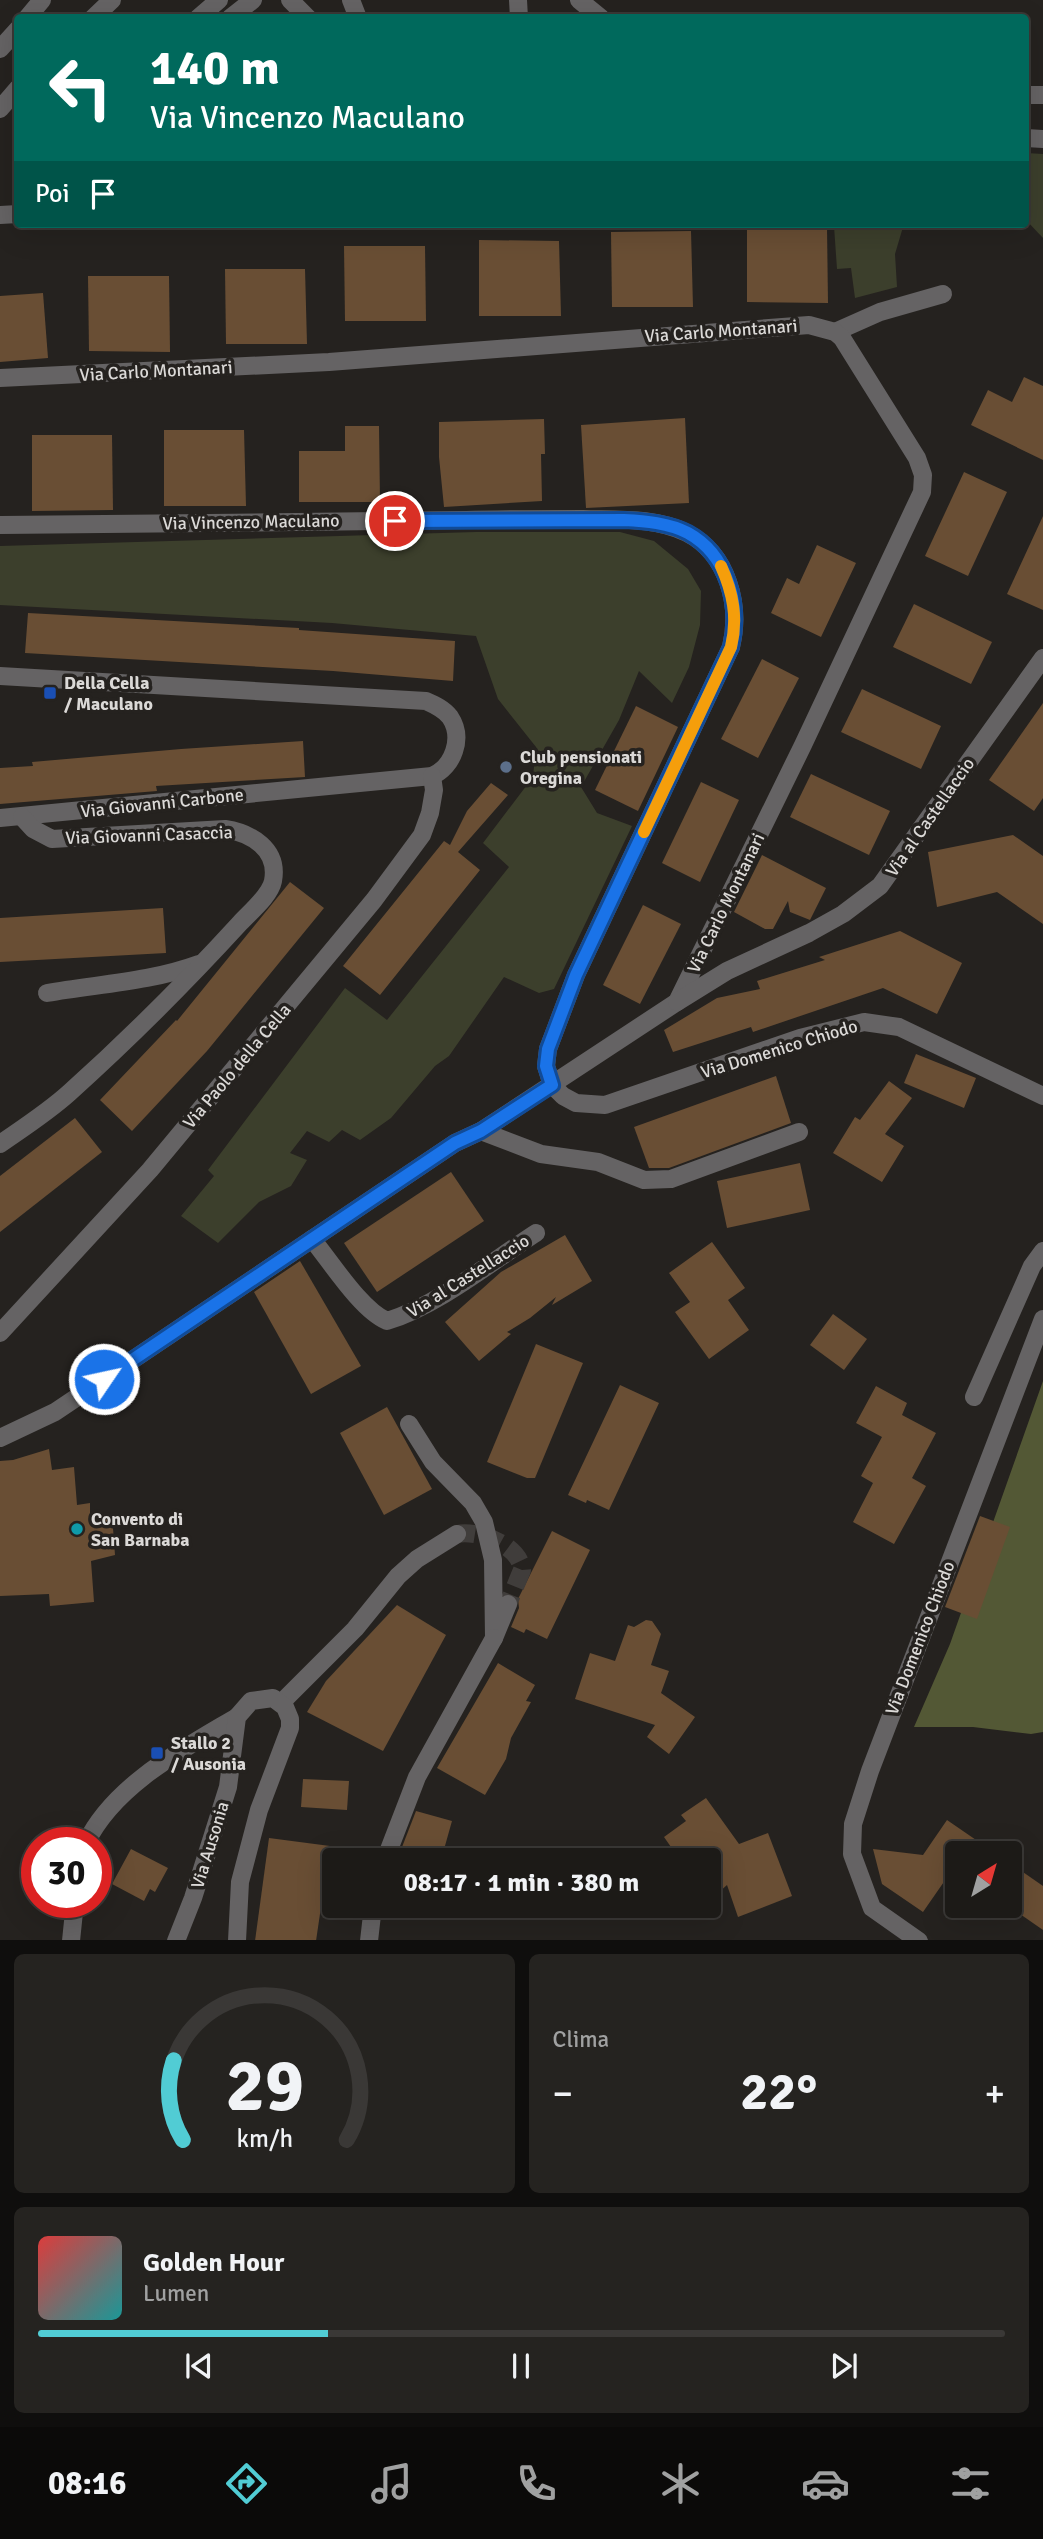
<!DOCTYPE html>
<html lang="it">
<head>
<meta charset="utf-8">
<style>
  :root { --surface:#1c1a17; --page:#252320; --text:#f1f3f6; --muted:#a0a1a1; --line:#3a3836; --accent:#51ccd4 }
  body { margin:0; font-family:Signika,sans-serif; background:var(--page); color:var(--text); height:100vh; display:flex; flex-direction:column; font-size:26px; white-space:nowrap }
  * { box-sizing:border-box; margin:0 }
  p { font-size:23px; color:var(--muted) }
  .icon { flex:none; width:38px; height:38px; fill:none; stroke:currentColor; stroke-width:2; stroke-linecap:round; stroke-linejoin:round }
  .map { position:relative; height:1940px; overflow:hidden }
  .panel { display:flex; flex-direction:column; gap:14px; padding:14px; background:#0f0e0d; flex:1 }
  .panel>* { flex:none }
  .guide { position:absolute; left:14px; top:14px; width:1015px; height:214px; border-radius:7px; box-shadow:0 7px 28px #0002,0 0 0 2px var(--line); background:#00695c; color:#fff; overflow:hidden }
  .needle { width:46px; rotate:37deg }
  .fabs { position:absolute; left:945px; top:1841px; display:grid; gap:14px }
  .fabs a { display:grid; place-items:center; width:77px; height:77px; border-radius:7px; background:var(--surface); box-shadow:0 7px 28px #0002,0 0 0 2px var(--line); font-size:35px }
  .speed { position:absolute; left:21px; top:1827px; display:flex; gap:14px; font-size:35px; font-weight:700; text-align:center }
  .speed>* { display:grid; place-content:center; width:91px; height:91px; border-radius:50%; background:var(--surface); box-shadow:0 7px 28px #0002,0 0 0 2px var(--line); line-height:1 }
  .speed .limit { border:10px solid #d22; background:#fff; color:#111 }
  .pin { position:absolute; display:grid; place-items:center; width:60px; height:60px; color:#fff; margin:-30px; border:4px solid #fff; border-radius:50%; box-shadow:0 2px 7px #0007 }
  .me { position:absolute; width:77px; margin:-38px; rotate:56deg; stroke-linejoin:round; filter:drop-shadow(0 0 5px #0008) }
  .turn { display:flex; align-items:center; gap:24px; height:147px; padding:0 21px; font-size:32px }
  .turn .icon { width:91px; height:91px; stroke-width:2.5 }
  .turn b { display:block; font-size:49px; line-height:60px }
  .then { display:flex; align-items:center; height:66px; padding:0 21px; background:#0003; gap:14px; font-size:26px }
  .big { font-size:52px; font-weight:700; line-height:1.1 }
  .panel .card { flex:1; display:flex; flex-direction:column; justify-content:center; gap:10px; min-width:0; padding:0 24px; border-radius:10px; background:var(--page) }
  .panel .dial { align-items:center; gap:0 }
  .dial svg { height:182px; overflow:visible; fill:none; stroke:var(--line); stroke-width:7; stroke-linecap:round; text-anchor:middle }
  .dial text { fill:var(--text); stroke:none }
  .song { display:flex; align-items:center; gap:21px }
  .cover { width:84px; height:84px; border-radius:10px; background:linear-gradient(135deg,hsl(0 70% 55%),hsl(180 70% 35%)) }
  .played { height:7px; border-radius:4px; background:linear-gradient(90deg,var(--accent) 30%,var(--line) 30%) }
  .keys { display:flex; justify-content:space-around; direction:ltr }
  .heat { display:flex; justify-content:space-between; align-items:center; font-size:38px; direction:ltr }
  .panel .tiles { flex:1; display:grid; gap:14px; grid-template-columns:1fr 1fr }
  .card:last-child { grid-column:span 2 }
  .trip { position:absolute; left:322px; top:1848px; width:399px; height:70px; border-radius:7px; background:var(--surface); box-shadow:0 7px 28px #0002,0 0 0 2px var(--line); font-weight:700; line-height:70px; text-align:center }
  .tab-bar { display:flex; height:112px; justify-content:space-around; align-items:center; background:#0b0a09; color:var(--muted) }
  .tab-bar .icon { width:49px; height:49px }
  .tab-bar .current { color:var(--accent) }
  .tab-bar b { font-size:32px; color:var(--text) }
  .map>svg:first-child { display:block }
</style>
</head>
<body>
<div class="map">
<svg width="1043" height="1941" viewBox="0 0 1043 1941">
  <rect width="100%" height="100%" fill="#25221f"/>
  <g fill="#3c3f2c">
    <polygon points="1026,153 1043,154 1043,238 1026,220"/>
    <polygon points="801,224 927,224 903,227 895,254 897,287 855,298 851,268 837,269 834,226"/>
    <polygon points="476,532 620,532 654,541 688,569 701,591 700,625 689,667 672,703 639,671 619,720 581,787 597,813 632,826 554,989 539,993 504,977 449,1056 435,1066 391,1118 360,1140 342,1130 329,1142 307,1131 290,1153 307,1160 291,1186 259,1202 218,1243 181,1216 214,1176 208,1170 345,988 387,1020 509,867 483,843 533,777 536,747 498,699 476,636 332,623 0,605 0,546"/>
  </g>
  <polygon fill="#535835" points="1043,1381 1043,1732 1031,1734 973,1727 914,1727 950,1644"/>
  <g fill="#694e34">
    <polygon points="747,227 827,227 828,303 747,302"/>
    <polygon points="691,231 693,307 612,307 611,232"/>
    <polygon points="479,240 559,241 561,316 479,316"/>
    <polygon points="344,246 425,246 426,321 345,321"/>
    <polygon points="225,269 305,269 307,344 226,344"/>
    <polygon points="88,276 169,276 170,352 89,351"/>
    <polygon points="43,293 48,358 0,362 0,296"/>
    <polygon points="1024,377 1043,386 1043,460 971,425 988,390 1012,402"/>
    <polygon points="685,418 689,503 586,508 581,425"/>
    <polygon points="544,419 545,454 541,454 542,501 444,507 439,457 439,422"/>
    <polygon points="345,426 379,426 380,502 299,502 299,451 345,451"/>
    <polygon points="164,430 244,430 246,506 164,506"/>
    <polygon points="32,435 112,435 113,510 32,511"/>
    <polygon points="964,472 1007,492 968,576 925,556"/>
    <polygon points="1043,516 1043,610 1007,594"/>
    <polygon points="817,545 856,563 821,637 771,613 787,578 799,584"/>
    <polygon points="914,604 992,642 971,684 893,647"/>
    <polygon points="28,613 299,628 299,630 455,641 453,681 333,671 25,653"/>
    <polygon points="762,659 799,678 758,758 721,739"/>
    <polygon points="862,689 941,726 921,769 841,732"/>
    <polygon points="1043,703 1043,798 1034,811 989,780"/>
    <polygon points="636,706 678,727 638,811 595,790"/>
    <polygon points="303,741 305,777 156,786 157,791 0,804 0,768 33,766 32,762 181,749"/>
    <polygon points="811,774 890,811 869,855 790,817"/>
    <polygon points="701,782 739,800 700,882 662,863"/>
    <polygon points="491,783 508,795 458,852 480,870 380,995 343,966 444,841 450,845 467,811"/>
    <polygon points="1013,835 1043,856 1043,924 997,892 937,907 928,852"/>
    <polygon points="762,855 826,888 810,920 790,912 788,901 773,929 765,929 734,912"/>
    <polygon points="290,882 324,908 207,1051 132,1131 100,1100 176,1020 177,1021"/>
    <polygon points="643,905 681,924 640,1004 603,985"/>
    <polygon points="163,908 166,953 0,962 0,918"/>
    <polygon points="900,931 962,963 937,1014 883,988 753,1032 751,1027 673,1052 664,1030 717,998 760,989 757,981 825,960 819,957"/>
    <polygon points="916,1054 976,1078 964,1108 904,1083"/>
    <polygon points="776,1076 791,1123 669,1168 649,1168 634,1127"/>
    <polygon points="889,1081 912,1098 885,1134 904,1146 882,1182 833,1153 855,1117 860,1120"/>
    <polygon points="75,1118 102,1152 0,1232 0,1176"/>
    <polygon points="800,1163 810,1210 727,1228 717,1181"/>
    <polygon points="451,1172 484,1221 377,1292 344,1243"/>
    <polygon points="565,1235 592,1281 552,1305 556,1297 530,1318 507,1332 511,1334 479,1361 445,1322 501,1272"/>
    <polygon points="712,1242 745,1288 728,1300 749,1330 709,1359 675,1312 690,1302 669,1273"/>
    <polygon points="300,1261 361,1366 311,1394 254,1292"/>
    <polygon points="833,1314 867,1339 844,1370 810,1345"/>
    <polygon points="536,1344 583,1363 535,1478 527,1478 487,1462"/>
    <polygon points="620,1385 659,1403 609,1510 587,1500 586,1503 568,1495"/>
    <polygon points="876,1386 907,1403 902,1415 936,1433 912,1478 926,1486 894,1544 853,1522 873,1483 861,1476 882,1437 856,1423"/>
    <polygon points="387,1407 432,1489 384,1515 340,1433"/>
    <polygon points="49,1449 52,1470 74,1467 77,1505 90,1503 90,1519 112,1515 115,1555 91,1561 94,1602 50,1606 49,1594 0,1596 0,1461 13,1460"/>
    <polygon points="980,1516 1010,1527 977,1619 945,1607"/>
    <polygon points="552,1531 590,1550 547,1639 526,1629 524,1633 511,1627 519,1608 518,1599"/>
    <polygon points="397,1605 446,1635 383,1751 307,1712 326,1681"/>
    <polygon points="646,1620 652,1621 661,1634 651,1665 669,1671 661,1693 695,1717 669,1754 647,1737 655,1725 575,1699 590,1653 615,1661 628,1625 634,1627"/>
    <polygon points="498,1663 535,1685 526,1701 531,1702 511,1738 506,1759 485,1795 437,1768"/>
    <polygon points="303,1779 349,1781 347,1810 301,1807"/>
    <polygon points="706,1798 739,1844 768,1833 792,1896 738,1917 727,1885 709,1901 709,1860 680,1860 664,1837 686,1821 681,1815"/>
    <polygon points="416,1811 452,1821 441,1860 397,1860"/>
    <polygon points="947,1820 995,1853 957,1853 957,1863 923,1912 882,1884 873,1849 923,1855"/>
    <polygon points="269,1838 330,1846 316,1941 255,1941"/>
    <polygon points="131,1849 168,1868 155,1892 150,1889 144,1901 112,1884"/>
    <polygon points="1010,1863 1043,1886 1043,1930 1010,1907"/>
  </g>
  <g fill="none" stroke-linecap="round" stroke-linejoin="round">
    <path stroke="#403d3b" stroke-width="18" stroke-dasharray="18 9" stroke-linecap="butt" d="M 457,1534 C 479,1530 520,1545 522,1570 L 508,1604"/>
    <g stroke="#656364" stroke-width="18">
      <polyline points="290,0 308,18"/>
      <polyline points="351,0 358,18"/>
      <polyline points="518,0 519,18"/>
      <polyline points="579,0 601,18"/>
      <polyline points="27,18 42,0"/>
      <polyline points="93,18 112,0"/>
      <polyline points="198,18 219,0"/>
      <polyline points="230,18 253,0"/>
      <polyline points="0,49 18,29"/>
      <polyline points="1026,95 1043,95"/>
      <polyline points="0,109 18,88"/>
      <polyline points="1026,138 1043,139"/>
      <polyline points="0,215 18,214"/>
      <polyline points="835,332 880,312 943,294"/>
      <polyline points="0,378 329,362 809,325 835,332 842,338 917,458 923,475 922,492 803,745 677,1002 481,1131 455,1143 55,1412 0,1438"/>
      <path d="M 0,525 C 155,524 311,522 466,520 C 505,519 544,519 583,519 C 617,520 655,517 687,533 C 728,554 741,605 731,647 L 576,975 L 548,1049 L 546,1066 L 552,1085 L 563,1096 L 576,1103 L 605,1105 L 800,1038 L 864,1022 L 899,1027 L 1043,1096"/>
      <path d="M 0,676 L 426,701 C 435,705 444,709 450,717 C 464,738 453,767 432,776 L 0,818"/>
      <path d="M 47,993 C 98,984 150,982 199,964"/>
      <polyline points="677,1002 727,971 809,933 843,914 880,886 1043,658"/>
      <polyline points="481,1131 541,1154 598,1162 644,1180 671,1179 799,1132"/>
      <path d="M 0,1144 C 23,1128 48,1112 69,1093 C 128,1040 186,982 240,923 C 250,912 270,896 273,881 C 279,849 251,833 225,829 L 52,839 L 33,829 L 22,817"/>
      <path d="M 312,1239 C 331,1262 361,1310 387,1321 C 437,1306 491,1262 536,1233"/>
      <polyline points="0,1333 150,1170 374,900 422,835 430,813 434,790 432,776"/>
      <polyline points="974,1397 1032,1266 1043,1251"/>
      <polyline points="409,1424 433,1462 473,1503 484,1522 493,1560 494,1638 508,1604"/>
      <polyline points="281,1703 355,1629 398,1576 417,1559 457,1534"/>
      <path d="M 86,1843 C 114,1785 183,1749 237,1717"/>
      <polyline points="385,1860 417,1777 494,1638"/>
      <polyline points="71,1941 75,1902"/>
      <polyline points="176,1941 193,1898 228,1787 237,1717 251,1701 273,1698 285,1707 290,1719 290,1728 259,1810 240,1882 237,1941"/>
      <polyline points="369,1941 373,1906"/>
      <polyline points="919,1941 872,1908 852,1854 853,1824 870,1771 1043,1319"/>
    </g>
  </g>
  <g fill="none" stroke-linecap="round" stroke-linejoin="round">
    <g stroke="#114b97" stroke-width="18">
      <path id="route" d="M 104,1379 L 455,1143 L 481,1131 L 552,1085 L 546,1066 L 548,1049 L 576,975 L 731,647 C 741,606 728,555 688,533 C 669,523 645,521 624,520 L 395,521"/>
    </g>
    <use href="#route" stroke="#1a73e8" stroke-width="12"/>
    <path stroke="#f59e0b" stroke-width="12" d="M 644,832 L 731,647 C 738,618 733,593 721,566"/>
  </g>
  <g fill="#1a4fb4" stroke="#25221f" stroke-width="2.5">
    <rect x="43" y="686" width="14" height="14" rx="3.5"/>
    <rect x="150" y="1746" width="14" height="14" rx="3.5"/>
  </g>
  <circle fill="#5c6f8a" stroke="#25221f" stroke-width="2.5" cx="506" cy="767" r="7"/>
  <circle fill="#0f9aa8" stroke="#25221f" stroke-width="2.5" cx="77" cy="1529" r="7"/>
  <g text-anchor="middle" stroke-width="7" stroke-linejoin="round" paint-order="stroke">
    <g font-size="18" fill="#dbd9d7" stroke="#25221f">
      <text transform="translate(721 331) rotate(-4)" y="6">Via Carlo Montanari</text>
      <text transform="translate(156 371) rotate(-3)" y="6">Via Carlo Montanari</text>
      <text transform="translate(251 522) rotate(-1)" y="6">Via Vincenzo Maculano</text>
      <text transform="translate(162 803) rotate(-6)" y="6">Via Giovanni Carbone</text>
      <text transform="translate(930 817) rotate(-55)" y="6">Via al Castellaccio</text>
      <text transform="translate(149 835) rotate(-2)" y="6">Via Giovanni Casaccia</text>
      <text transform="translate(726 903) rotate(-64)" y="6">Via Carlo Montanari</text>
      <text transform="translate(779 1049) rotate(-17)" y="6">Via Domenico Chiodo</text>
      <text transform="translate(237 1066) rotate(-50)" y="6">Via Paolo della Cella</text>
      <text transform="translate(468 1276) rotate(-32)" y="6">Via al Castellaccio</text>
      <text transform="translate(920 1638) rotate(-69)" y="6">Via Domenico Chiodo</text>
      <text transform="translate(210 1845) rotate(-73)" y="6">Via Ausonia</text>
    </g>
    <g font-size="18" font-weight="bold" fill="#dbd9d7" stroke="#25221f" text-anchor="start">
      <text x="64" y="689">Della Cella<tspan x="64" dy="21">/ Maculano</tspan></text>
      <text x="520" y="763">Club pensionati<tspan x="520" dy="21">Oregina</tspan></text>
      <text x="91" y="1525">Convento di<tspan x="91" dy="21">San Barnaba</tspan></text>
      <text x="171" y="1749">Stallo 2<tspan x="171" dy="21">/ Ausonia</tspan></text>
    </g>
  </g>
</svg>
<div class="fabs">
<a><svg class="needle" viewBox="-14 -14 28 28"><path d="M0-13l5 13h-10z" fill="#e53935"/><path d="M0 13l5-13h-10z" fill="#a0a1a1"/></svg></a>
</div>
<div class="speed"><div class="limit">30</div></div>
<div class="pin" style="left:395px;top:521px;background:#d93025"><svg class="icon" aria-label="arrive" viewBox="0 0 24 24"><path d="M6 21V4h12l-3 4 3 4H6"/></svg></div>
<svg class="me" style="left:104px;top:1379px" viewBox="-20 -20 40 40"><circle r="17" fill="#1a73e8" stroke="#fff" stroke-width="3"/><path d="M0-11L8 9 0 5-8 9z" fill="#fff"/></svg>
<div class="trip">08:17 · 1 min · 380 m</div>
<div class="guide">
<div class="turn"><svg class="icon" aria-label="left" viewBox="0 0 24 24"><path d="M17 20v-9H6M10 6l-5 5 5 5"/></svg><div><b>140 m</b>Via Vincenzo Maculano</div></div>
<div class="then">Poi<svg class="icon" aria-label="arrive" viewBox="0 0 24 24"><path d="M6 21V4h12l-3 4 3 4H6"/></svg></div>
</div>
</div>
<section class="panel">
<div class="tiles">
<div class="card dial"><svg viewBox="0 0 100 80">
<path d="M14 69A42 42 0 1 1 86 69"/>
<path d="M14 69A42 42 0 0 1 10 34" stroke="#51ccd4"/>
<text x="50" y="56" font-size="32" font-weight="700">29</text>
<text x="50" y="72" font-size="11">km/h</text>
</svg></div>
<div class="card"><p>Clima</p>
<div class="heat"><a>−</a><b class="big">22°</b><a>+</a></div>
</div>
<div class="card">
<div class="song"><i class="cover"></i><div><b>Golden Hour</b><p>Lumen</p></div></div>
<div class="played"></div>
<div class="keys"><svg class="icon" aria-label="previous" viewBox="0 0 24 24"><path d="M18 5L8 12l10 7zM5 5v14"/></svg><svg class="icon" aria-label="pause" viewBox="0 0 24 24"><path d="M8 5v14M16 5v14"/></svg><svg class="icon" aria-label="next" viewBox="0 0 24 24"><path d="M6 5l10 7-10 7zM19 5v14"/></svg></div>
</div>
</div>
</section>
<nav class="tab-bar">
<b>08:16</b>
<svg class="icon current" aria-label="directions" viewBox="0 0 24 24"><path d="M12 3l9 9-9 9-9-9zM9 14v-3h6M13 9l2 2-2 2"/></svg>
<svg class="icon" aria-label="music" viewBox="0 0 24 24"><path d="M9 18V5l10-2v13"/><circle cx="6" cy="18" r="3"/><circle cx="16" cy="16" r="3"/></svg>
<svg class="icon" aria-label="phone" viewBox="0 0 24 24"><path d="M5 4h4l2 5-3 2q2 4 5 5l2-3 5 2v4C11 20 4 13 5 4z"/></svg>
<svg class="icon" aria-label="climate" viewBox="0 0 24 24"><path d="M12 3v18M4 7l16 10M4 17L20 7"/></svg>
<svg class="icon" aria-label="car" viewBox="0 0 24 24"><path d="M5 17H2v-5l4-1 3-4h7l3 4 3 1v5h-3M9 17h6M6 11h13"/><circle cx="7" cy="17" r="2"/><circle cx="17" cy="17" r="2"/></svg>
<svg class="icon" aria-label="filters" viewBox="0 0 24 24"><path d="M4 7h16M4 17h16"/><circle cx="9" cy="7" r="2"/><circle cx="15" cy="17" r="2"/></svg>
</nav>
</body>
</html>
